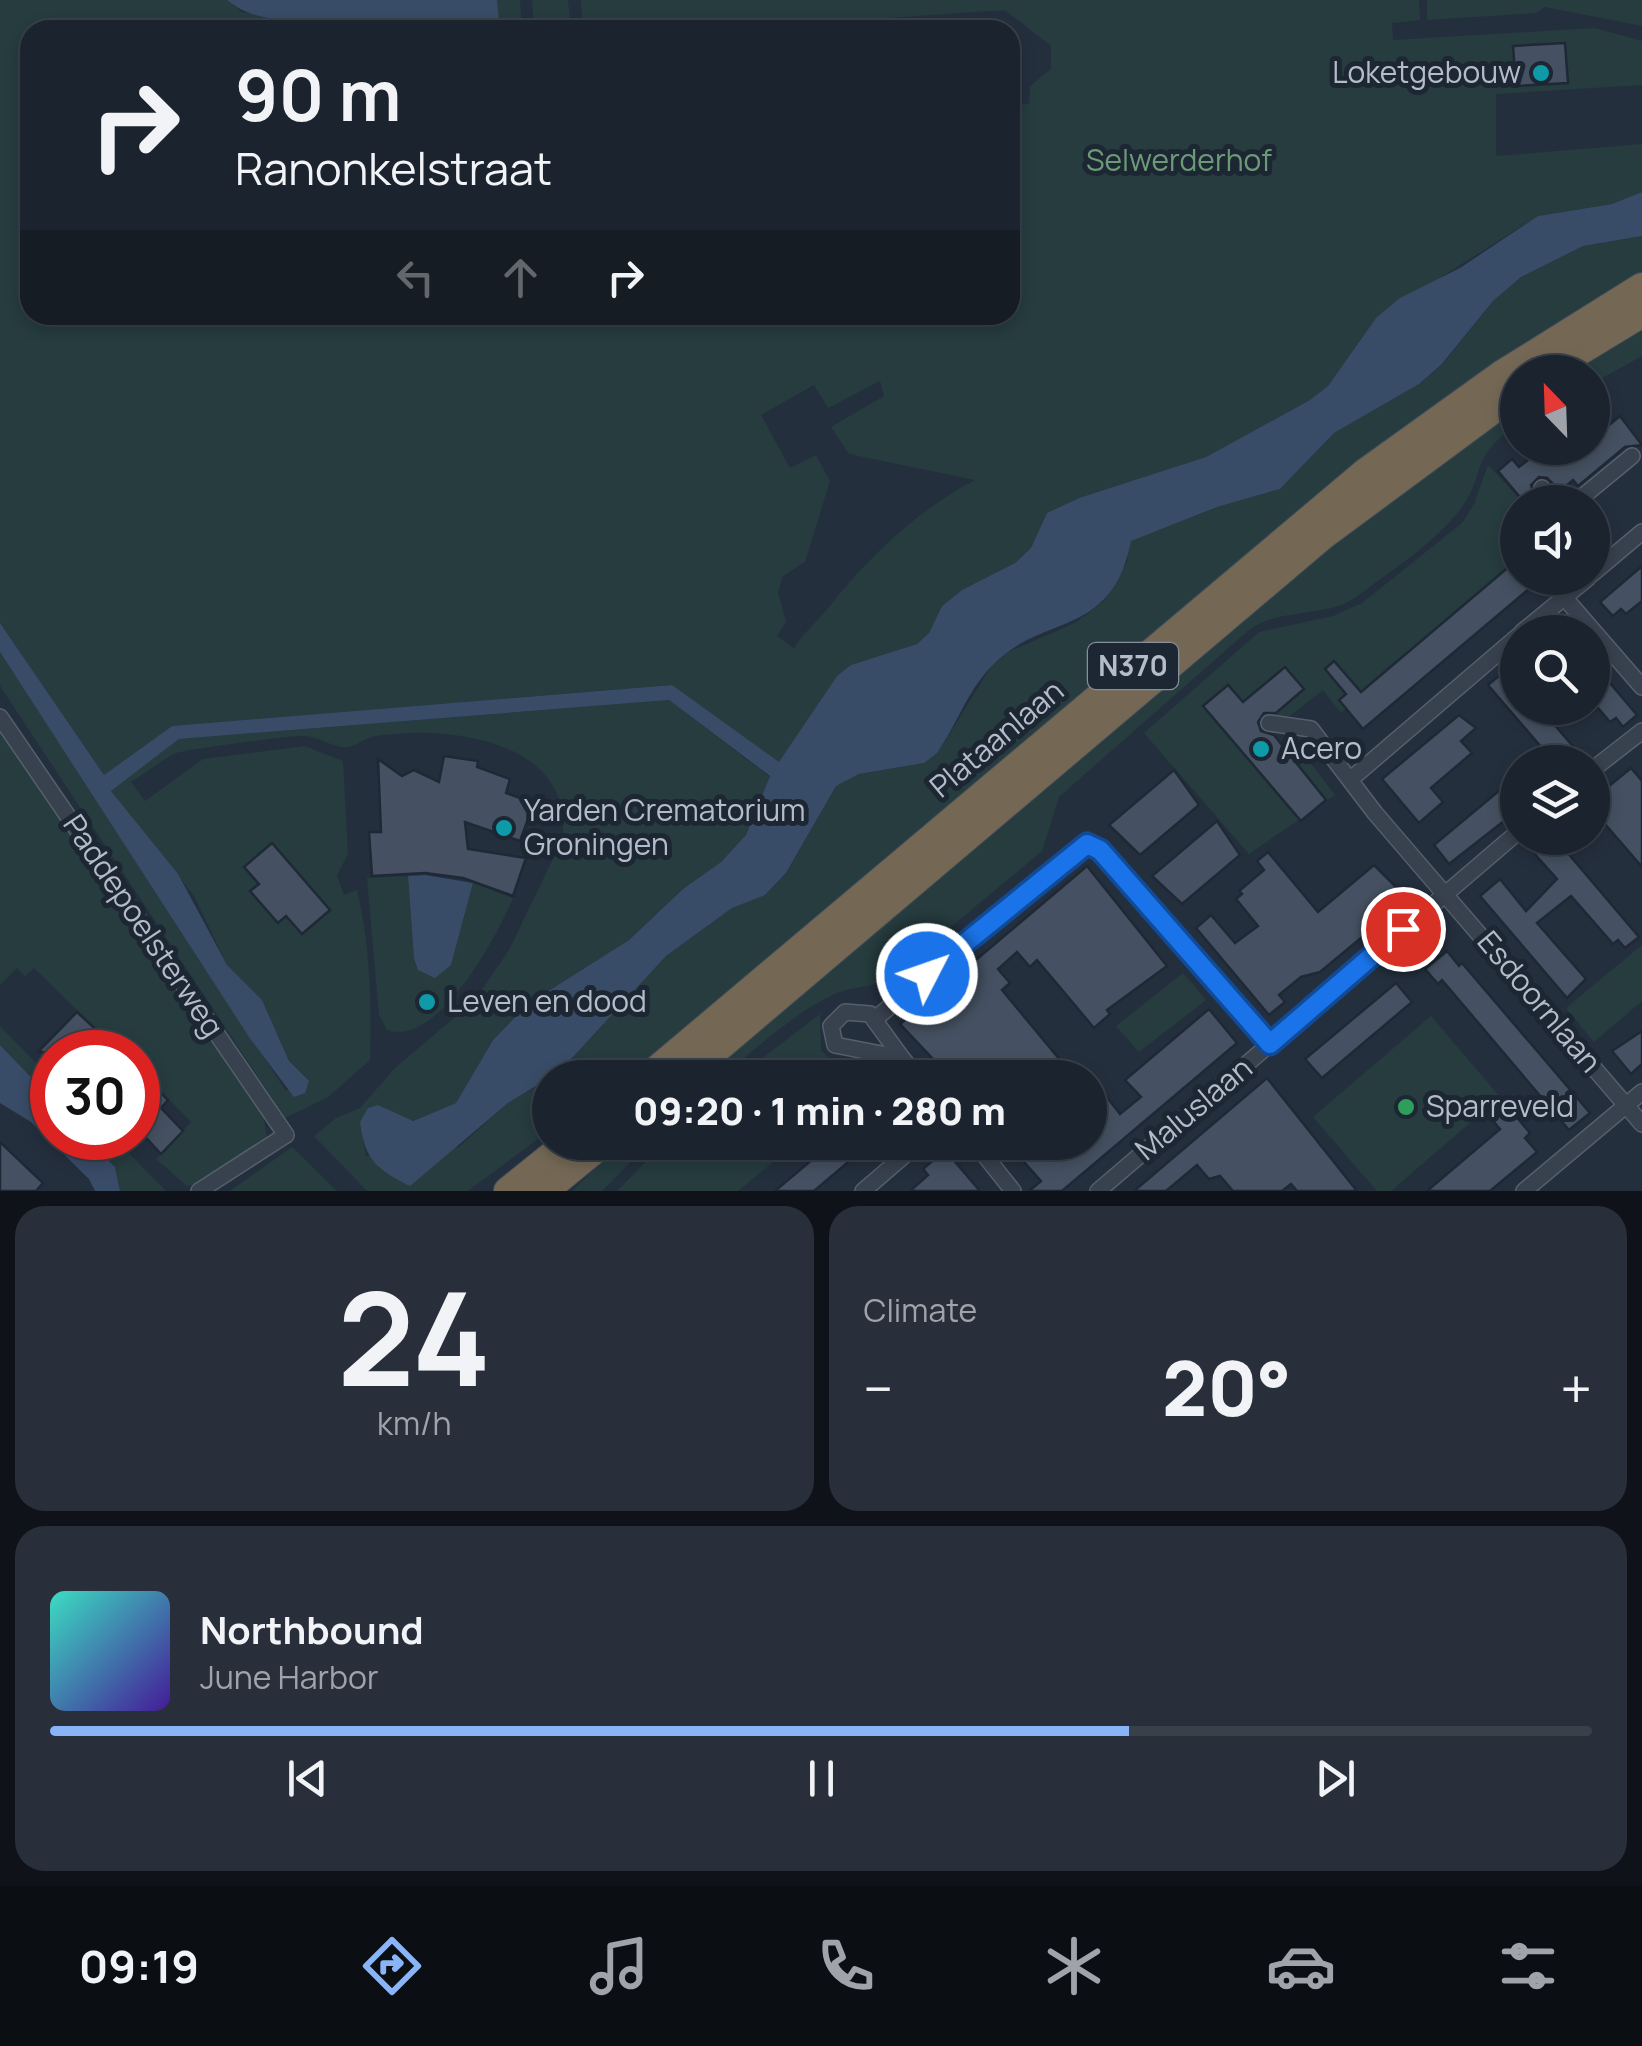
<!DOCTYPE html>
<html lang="en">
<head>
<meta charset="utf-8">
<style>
  :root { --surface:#1b232e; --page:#282f3a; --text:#f1f3f6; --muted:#a0a4aa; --line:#39404a; --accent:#8ab4f8 }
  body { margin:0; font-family:Manrope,sans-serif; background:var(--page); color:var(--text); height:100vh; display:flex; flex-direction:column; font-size:38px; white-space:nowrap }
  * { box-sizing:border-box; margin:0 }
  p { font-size:32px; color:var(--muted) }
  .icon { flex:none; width:55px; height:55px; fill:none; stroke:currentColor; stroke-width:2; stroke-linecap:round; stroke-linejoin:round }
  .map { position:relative; height:1191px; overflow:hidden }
  .sheet { display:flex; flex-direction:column; gap:15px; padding:15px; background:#0f1319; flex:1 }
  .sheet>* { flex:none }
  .top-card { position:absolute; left:20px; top:20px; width:1000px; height:305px; border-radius:30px; box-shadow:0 5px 15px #0003,0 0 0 2px var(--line); background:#1b232e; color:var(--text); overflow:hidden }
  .needle { width:65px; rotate:337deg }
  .fabs { position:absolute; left:1500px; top:355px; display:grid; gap:20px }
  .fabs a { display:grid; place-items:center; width:110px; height:110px; border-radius:50%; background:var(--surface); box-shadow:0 5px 15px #0003,0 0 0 2px var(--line); font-size:50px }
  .speed { position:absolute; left:30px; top:1030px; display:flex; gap:20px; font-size:50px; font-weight:700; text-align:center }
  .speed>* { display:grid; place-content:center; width:130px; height:130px; border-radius:50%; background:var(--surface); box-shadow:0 5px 15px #0003,0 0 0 2px var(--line); line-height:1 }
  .speed .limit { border:15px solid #d22; background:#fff; color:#111 }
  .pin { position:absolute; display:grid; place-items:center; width:85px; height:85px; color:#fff; margin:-42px; border:5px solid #fff; border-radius:50%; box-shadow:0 2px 10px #0007 }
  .me { position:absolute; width:110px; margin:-55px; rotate:49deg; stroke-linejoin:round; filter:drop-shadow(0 0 8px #0008) }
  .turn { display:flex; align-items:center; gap:35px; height:210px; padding:0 50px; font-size:45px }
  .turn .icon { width:130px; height:130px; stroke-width:2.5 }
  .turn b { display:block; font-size:70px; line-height:85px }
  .lanes { display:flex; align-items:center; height:95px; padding:0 50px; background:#0003; justify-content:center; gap:50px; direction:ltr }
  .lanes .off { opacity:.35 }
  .big { font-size:75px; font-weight:800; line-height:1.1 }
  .sheet .tile { flex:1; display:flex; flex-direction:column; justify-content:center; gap:15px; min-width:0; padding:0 35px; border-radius:30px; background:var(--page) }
  .sheet .dial { align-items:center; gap:0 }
  .dial b { font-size:130px; line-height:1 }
  .song { display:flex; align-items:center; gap:30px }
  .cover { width:120px; height:120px; border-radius:15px; background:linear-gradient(135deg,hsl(170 70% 55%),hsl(260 70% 35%)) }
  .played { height:10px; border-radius:5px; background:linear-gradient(90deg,var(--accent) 70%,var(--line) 70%) }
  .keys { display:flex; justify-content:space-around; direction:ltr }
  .heat { display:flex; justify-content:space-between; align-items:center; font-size:55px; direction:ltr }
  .sheet .tiles { flex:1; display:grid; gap:15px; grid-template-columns:1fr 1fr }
  .tile:last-child { grid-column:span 2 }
  .trip { position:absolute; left:532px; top:1060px; width:575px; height:100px; border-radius:50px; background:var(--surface); box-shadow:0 5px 15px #0003,0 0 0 2px var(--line); font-weight:800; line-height:100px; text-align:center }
  .tabs { display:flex; height:160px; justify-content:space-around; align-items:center; background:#0b0e12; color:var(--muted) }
  .tabs .icon { width:70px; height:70px }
  .tabs .active { color:var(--accent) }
  .tabs b { font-size:45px; color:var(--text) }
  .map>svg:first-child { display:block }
</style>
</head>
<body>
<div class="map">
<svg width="1642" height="1191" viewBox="0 0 1642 1191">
  <rect width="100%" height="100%" fill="#242f3e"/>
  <g fill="#263c3f" fill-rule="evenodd">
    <path d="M 0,0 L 227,0 L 241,12 L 346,23 L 351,30 L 30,30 L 30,315 L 1010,315 L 1010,106 L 1029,104 L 1030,86 L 1051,69 L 1051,46 L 1005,10 L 715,30 L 583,30 L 581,0 L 1419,0 L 1420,20 L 1392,23 L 1393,40 L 1595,28 L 1642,41 L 1642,85 L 1496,94 L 1496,156 L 1642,144 L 1642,192 L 1612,204 L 1538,216 L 1376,318 L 1328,386 L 1310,400 L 1206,457 L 1079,498 L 1047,513 L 1031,548 L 1015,563 L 962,590 L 942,606 L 929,633 L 917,644 L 852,665 L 837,676 L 779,763 L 671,685 L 172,726 L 104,775 L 0,623 ZM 880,381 L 884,396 L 831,427 L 849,454 L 975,480 C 919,509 867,558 829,607 C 817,622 805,631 794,648 L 777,636 L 786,622 L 778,592 L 783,576 L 805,562 L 830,481 L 816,455 L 790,468 L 761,415 L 814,385 L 828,408 Z"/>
    <polygon points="497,0 520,0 522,30 381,30 498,22"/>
    <polygon points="532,0 568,0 571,30 534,30"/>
    <polygon points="1427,0 1642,0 1642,26 1545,7 1536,13 1427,20"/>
    <polygon points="1642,236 1642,271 1539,336 642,1066 626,1077 552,1078 666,956 732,908 765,895 786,874 836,786 859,774 924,763 944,743 990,668 1008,652 1075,623 1104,601 1127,562 1130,541 1217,507 1280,489 1334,433 1419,384 1441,366 1493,301 1521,277 1583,246"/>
    <polygon points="1642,325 1642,356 1593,383 1592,372 1566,372"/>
    <path d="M 1517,404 L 1517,426 C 1468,456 1488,474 1459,511 C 1434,543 1391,571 1359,595 C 1327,619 1282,607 1250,629 L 1059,797 L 1042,851 L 893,975 C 875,989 854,985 835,994 C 793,1014 757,1047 723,1077 L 697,1078 L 1372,509 Z"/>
    <polygon points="1488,465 1523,502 1518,502 1517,564 1341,713 1323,690 1272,730 1280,745 1299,748 1335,795 1249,854 1144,733 1259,632 1333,616 1362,603 1462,523 1474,504"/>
    <path d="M 0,652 L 286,1091 L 301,1074 L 289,1061 L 262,1000 L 227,965 L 194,896 L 111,791 L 179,739 L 669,700 L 770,777 L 746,835 L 721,862 L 683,889 L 629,940 L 528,1004 L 493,1040 L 456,1103 L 412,1121 L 394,1116 L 360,1122 L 366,1156 L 459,1147 L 508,1103 L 550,1079 L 550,1130 L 468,1191 L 367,1191 L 314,1136 L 336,1118 L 360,1108 L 394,1069 L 475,1000 L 509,950 L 562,840 C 577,741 448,724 376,736 C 366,737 357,746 348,747 C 335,749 318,736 304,736 C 293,735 182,750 176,753 C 160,761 146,773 131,782 L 145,801 L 203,759 L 305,746 L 343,761 L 348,854 L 337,875 L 344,895 L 357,890 C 370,944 372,1004 370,1060 L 328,1097 L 285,1118 L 0,686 Z"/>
    <polygon points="0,727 263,1114 267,1138 201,1183 187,1186 156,1159 191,1122 138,1068 138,1052 120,1052 34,968 25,976 17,968 0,985"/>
    <path d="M 408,876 L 414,958 L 451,965 L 473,883 L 513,898 C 497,936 438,1048 387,1030 L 379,1015 L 367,878 Z"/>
    <polygon points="1642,945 1642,1001 1594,1042 1566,1008"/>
    <polygon points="1183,973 1206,1000 1139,1052 1116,1026"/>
    <polygon points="820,1014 821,1050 839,1067 857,1069 856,1077 738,1077"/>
    <polygon points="1431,1016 1500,1097 1391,1191 1377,1191 1313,1117"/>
    <polygon points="0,1026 52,1079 52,1099 0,1045"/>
    <polygon points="85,1138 102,1138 109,1148 119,1143 166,1191 120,1191 115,1167"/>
    <polygon points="665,1142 796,1142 796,1143 738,1191 617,1191"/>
    <polygon points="621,1143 649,1143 602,1191 572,1191"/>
    <polygon points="292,1147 337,1191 230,1191"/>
  </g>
  <g fill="#394c67">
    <path d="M 227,0 L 497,0 L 499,22 L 351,30 L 346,23 C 306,19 259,27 227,0 Z"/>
    <path d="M 1642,192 L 1642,236 L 1583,246 L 1521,277 L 1493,301 L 1441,365 L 1419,384 L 1334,433 L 1280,489 L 1217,507 L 1131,541 C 1111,641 1042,611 990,668 C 967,692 956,726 937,753 L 924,763 L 859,774 L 836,786 L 786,873 L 765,895 L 732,908 L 666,956 L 559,1072 L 508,1103 L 410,1186 C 376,1169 365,1160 360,1122 L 368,1108 L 378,1105 L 413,1121 L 456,1103 L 493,1040 L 528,1004 L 629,940 L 683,889 L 721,862 L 746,835 L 770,776 L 669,700 L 179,739 L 111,791 L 178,874 L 227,965 L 262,1000 L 289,1061 L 309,1081 L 305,1093 L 294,1097 L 249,1037 L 0,652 L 0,623 L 104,775 L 172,726 L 672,685 L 779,762 L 837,676 L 851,665 L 917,644 L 929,633 L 942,606 L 962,590 L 1015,563 L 1031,548 L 1047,513 L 1079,498 L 1206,457 L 1310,400 L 1328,386 L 1376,318 L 1400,298 L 1460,268 L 1538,216 L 1612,204 Z"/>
    <polygon points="425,875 473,883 451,965 435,978 418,970 414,958 408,876"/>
    <polygon points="0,1045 52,1099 52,1138 85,1138 115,1167 120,1191 95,1191 89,1179 31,1122 0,1103"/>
  </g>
  <g fill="#455162" stroke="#1f2835" stroke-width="2.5">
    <polygon points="1565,43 1568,83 1516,86 1513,46"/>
    <polygon points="1620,416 1642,445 1625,447 1578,486 1573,480 1560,491 1547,478 1539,477 1531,485 1536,499 1524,502 1498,471 1512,459 1519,467 1543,448 1558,453 1564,448 1592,448 1592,439"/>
    <polygon points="1518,559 1518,578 1542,578 1363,729 1339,700 1346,694 1325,669 1334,661 1361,692"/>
    <polygon points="1642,566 1642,601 1626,614 1621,609 1613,616 1600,602"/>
    <polygon points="1518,660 1518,708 1540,708 1577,751 1572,755 1578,762 1554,762 1488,685"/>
    <polygon points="1592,662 1637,715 1623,727 1616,718 1610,722 1598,708 1592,712"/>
    <polygon points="1285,667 1304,689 1276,713 1264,713 1258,722 1261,731 1274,735 1326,800 1301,821 1203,706 1228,685 1243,702"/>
    <polygon points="1459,715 1476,728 1461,741 1472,753 1431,788 1443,802 1419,823 1382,779"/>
    <polygon points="444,756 478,761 477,767 510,779 506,793 534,803 520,841 465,822 468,849 526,858 513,896 463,878 425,873 372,876 369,832 381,832 378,759 402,776 414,770 439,782"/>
    <polygon points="1631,768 1642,781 1642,867 1592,809 1592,800"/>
    <polygon points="1174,770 1199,805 1140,855 1109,825"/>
    <polygon points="1518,775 1518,810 1449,864 1434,845"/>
    <polygon points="1217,821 1240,855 1182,904 1152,876"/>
    <polygon points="1549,838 1555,838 1639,937 1625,948 1618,940 1613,944 1571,896 1537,923 1586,979 1567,998 1480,896 1500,879 1526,911 1557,879 1532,851"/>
    <polygon points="272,843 330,910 302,934 286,916 278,923 250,891 259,884 244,867"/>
    <polygon points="1268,852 1318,912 1374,865 1408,899 1320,972 1301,977 1279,995 1285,1002 1269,1015 1196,928 1211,915 1235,943 1258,926 1236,899 1242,894 1239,891 1264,870 1257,861"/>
    <polygon points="1087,866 1167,966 1107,1010 1110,1014 1094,1028 1037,960 1030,967 1017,952 998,969 1010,983 1002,990 1075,1078 951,1078 900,1024"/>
    <polygon points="1447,951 1459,966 1462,963 1590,1113 1569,1130 1442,980 1438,984 1425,969"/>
    <polygon points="1396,983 1412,1002 1322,1078 1305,1059"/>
    <polygon points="1209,1009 1237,1043 1062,1191 1029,1191 1041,1181 1014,1151 1025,1142 1090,1142 1090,1095 1097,1103 1106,1096 1120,1114 1141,1097 1125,1080"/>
    <polygon points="77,1012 120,1052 38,1052"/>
    <polygon points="1642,1031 1642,1064 1631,1074 1612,1051"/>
    <polygon points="138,1070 168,1100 161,1108 183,1131 161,1154 138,1129"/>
    <polygon points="1267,1078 1357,1191 1297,1191 1291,1184 1282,1191 1233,1191 1220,1176 1209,1179 1197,1165 1166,1191 1134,1191"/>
    <polygon points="1505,1103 1530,1133 1525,1138 1537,1152 1490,1191 1427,1191 1500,1129 1489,1116"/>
    <polygon points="0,1142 43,1183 36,1191 0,1191"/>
    <polygon points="833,1142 872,1142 814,1191 775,1191"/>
    <polygon points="945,1150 980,1191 910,1191 928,1175 923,1169"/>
  </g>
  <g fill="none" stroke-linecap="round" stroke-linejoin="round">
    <g stroke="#565f6c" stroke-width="18">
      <g id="street">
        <polyline points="1542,488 1554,502"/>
        <polyline points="1576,502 1632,456"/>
        <polyline points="1592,574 1642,532"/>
        <polyline points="1564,597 1642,687"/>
        <polyline points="1522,632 1588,578"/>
        <polyline points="0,717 286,1135 199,1191"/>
        <polyline points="1269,723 1311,729 1375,813 1642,1124"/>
        <polyline points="1592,770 1642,731"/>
        <polyline points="1351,779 1518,636"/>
        <polygon points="845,1012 870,1014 902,1058 835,1045 831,1026"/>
        <polyline points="875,1019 1083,845 1091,844 1270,1044"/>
        <polyline points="902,1058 919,1078"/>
        <polyline points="974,1142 1013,1191"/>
        <polyline points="863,1191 920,1142"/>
        <polyline points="1098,1191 1518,832"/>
        <polyline points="1524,1191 1642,1092"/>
      </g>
    </g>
    <g stroke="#434c59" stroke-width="30">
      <g id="highway">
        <polyline points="1545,372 1642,313"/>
        <polyline points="647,1078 1366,472 1501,375 1642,287"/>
        <polyline points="682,1078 1322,536 1518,391"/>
        <polyline points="508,1191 569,1142"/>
        <polyline points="544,1191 604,1142"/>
      </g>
    </g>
    <use href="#street" stroke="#38414e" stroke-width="15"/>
    <use href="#highway" stroke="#746855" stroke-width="28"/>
  </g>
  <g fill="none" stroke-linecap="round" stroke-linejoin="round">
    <g stroke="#114b97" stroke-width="25">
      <polyline id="route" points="927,974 1087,844 1100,850 1270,1044 1403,929"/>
    </g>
    <use href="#route" stroke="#1a73e8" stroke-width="18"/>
  </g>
  <g fill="#0f9aa8" stroke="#1d2633" stroke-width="4">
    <circle cx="1541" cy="73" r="10"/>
    <circle cx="1261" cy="749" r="10"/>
    <circle cx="504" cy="828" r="10"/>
    <circle cx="427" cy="1002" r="10"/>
  </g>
  <circle fill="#2e9e5b" stroke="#1d2633" stroke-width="4" cx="1406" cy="1107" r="10"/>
  <g text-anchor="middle" stroke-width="10" stroke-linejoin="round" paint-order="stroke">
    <rect fill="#1d2633" stroke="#878f9c" stroke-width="2.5" x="1088" y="643" width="90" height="46" rx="8"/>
    <g font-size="28" font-weight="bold" fill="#b4bcc9">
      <text x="1133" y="676">N370</text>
    </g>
    <g font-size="30" fill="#b4bcc9" stroke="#1d2633" text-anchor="start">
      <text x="1521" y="83" text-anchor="end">Loketgebouw</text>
      <text x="1281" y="759">Acero</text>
      <text x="524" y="821">Yarden Crematorium<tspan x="524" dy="34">Groningen</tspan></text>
      <text x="447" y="1012">Leven en dood</text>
      <text x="1426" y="1117">Sparreveld</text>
    </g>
    <g font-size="30" fill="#6b9a76" stroke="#1d2633">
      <text x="1179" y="171">Selwerderhof</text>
    </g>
    <g font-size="30" fill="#b4bcc9" stroke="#1d2633">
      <text transform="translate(997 739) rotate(-40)" y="10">Plataanlaan</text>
      <text transform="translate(143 926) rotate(56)" y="10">Paddepoelsterweg</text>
      <text transform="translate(1539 1002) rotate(50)" y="10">Esdoornlaan</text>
      <text transform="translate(1194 1109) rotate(-40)" y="10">Maluslaan</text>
    </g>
  </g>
</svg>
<div class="fabs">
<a><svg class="needle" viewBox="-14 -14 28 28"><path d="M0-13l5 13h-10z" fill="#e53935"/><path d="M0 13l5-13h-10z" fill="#a0a4aa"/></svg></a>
<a><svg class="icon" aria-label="sound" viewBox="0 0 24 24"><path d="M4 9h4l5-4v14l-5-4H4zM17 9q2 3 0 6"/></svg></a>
<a><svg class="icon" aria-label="search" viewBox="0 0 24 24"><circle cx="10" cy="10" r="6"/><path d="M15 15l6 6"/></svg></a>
<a><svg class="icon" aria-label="layers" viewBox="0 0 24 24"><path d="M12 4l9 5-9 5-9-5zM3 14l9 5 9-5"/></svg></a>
</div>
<div class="speed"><div class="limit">30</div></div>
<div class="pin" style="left:1403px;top:929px;background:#d93025"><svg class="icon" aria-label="arrive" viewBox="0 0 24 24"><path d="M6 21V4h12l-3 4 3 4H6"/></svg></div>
<svg class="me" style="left:927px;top:974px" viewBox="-20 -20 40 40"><circle r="17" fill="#1a73e8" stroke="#fff" stroke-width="3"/><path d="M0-11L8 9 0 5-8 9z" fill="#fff"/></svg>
<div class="trip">09:20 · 1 min · 280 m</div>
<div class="top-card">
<div class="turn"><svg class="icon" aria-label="right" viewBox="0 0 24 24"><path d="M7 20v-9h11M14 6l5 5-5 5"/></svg><div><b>90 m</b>Ranonkelstraat</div></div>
<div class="lanes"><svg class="icon off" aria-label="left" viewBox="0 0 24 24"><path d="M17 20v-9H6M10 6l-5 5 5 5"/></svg><svg class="icon off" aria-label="ahead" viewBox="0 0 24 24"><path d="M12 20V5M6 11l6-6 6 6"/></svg><svg class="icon" aria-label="right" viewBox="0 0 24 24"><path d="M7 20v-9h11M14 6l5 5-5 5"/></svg></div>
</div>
</div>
<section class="sheet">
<div class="tiles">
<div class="tile dial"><b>24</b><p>km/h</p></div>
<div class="tile"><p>Climate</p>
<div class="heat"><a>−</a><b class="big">20°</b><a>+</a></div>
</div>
<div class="tile">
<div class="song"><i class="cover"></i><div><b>Northbound</b><p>June Harbor</p></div></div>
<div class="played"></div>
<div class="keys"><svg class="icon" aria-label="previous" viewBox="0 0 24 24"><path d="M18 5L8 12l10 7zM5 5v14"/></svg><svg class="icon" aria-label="pause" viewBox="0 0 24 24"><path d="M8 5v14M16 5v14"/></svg><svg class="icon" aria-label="next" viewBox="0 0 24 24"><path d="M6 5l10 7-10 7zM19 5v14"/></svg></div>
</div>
</div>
</section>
<nav class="tabs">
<b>09:19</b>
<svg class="icon active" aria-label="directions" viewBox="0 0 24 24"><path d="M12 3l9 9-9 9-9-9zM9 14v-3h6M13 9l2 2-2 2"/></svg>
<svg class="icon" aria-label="music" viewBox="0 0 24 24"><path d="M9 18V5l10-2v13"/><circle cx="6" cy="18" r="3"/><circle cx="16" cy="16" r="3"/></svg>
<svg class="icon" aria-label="phone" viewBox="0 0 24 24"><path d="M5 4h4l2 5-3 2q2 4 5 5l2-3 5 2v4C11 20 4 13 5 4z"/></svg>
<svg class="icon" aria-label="climate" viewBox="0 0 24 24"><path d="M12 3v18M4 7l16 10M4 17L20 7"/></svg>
<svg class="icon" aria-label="car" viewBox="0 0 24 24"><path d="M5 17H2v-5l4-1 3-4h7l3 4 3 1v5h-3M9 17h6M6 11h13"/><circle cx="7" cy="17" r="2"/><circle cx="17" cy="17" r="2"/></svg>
<svg class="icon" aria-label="filters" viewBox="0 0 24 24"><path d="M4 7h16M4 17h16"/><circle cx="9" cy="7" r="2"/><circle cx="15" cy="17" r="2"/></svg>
</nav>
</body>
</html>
